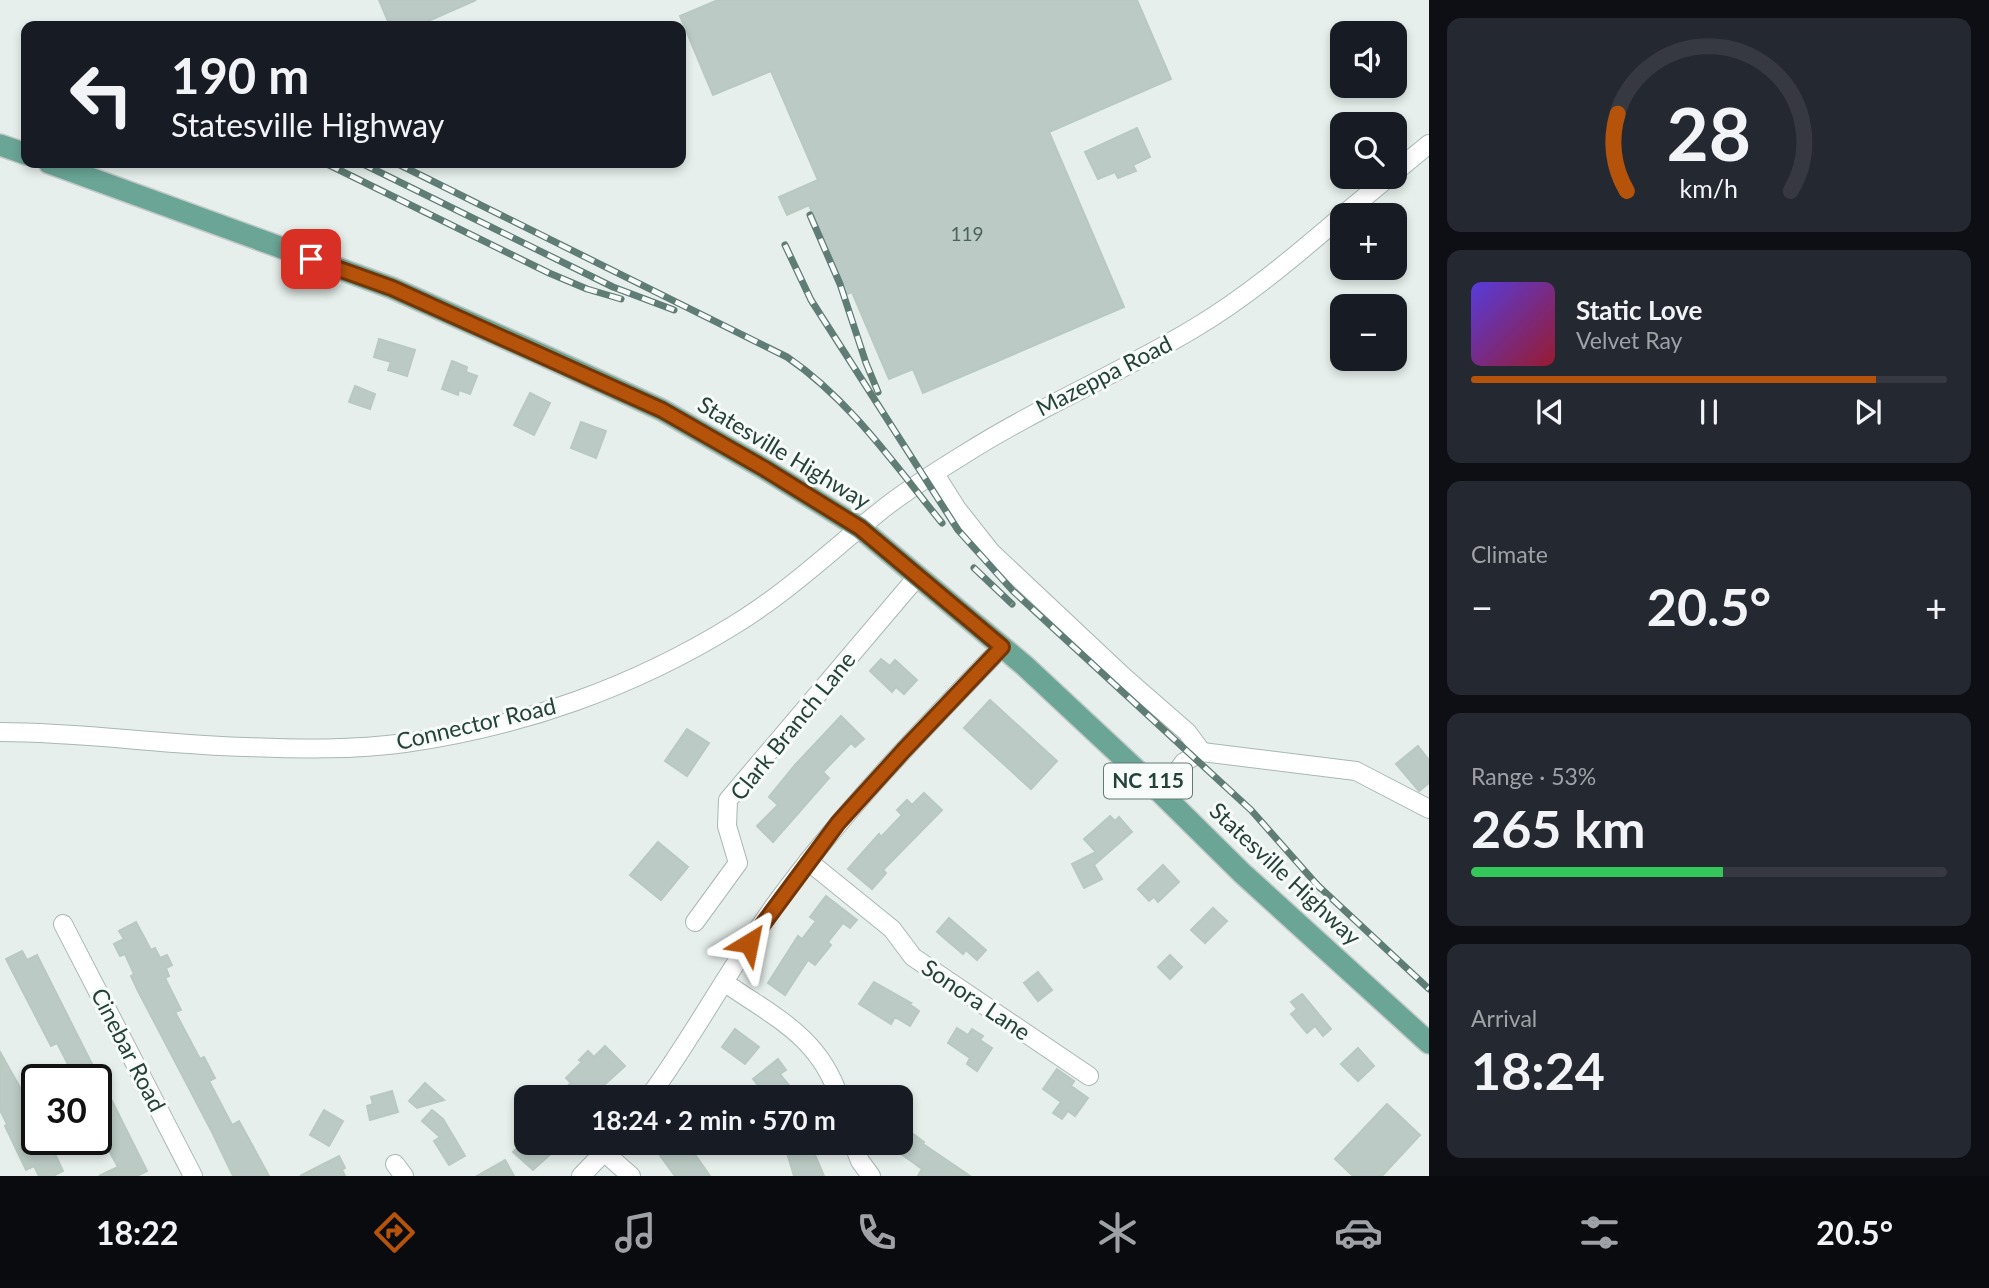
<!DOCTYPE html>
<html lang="en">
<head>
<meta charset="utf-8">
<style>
  :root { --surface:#171b24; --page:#242831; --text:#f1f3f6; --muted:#9ea1a6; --line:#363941; --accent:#b45309 }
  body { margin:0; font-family:Lato,sans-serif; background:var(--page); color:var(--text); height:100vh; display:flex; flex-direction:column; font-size:26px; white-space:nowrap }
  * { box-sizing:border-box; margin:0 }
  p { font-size:23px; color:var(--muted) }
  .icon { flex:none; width:38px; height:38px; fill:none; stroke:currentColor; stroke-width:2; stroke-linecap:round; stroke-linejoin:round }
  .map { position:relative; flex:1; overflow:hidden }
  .side { display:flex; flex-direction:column; gap:18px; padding:18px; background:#0d0f14; width:560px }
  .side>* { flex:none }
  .top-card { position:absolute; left:21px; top:21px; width:665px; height:147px; border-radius:14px; box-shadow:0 4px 10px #0003; background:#171b24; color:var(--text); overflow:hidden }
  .buttons { position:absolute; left:1330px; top:21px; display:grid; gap:14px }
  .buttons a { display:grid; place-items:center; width:77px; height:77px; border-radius:14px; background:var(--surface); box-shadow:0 4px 10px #0003; font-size:35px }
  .speed { position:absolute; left:21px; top:1064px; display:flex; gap:14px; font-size:35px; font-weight:700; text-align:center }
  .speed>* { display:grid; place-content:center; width:91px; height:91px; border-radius:50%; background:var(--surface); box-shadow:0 4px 10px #0003; line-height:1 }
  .speed .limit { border:4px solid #111; border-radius:10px; background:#fff; color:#111 }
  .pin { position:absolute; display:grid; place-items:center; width:60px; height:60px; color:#fff; margin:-30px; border-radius:14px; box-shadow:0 4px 10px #0006 }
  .me { position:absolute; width:77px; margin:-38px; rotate:35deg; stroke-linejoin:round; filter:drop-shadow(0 0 5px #0008) }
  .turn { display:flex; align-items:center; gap:24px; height:147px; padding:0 35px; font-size:32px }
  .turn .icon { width:91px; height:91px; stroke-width:2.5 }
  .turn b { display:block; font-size:49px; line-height:60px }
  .big { font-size:52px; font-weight:700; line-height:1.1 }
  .side .widget { flex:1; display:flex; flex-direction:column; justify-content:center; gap:10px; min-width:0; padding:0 24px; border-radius:14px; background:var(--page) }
  .side .dial { align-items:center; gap:0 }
  .dial svg { height:182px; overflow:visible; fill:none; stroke:var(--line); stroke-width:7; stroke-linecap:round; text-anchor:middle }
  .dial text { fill:var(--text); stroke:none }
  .song { display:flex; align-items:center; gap:21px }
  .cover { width:84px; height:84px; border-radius:10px; background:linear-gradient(135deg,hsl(250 70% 55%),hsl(350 70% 35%)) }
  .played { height:7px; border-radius:4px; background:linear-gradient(90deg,var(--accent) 85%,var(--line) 85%) }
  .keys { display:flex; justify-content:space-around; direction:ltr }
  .heat { display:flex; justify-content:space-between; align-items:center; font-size:38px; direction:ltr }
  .charge { height:10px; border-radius:5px; background:linear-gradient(90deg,#34c759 53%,var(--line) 0) }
  .trip { position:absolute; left:514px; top:1085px; width:399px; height:70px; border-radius:14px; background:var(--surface); box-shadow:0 4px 10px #0003; font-weight:700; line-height:70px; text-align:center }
  .tab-bar { display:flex; height:112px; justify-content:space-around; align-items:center; background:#090b0e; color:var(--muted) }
  .tab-bar .icon { width:49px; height:49px }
  .tab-bar .active { color:var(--accent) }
  .tab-bar b { font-size:32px; color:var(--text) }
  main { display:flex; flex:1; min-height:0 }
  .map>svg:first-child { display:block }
</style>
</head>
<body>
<main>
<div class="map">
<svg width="1429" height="1176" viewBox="0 0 1429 1176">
  <rect width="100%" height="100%" fill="#e6efeb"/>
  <g fill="#bbcac4" stroke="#b8c9c2" stroke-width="2">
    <polygon points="379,0 476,0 417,26 390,26"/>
    <polygon points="718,0 1137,0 1171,79 1049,132 1124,307 923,393 913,369 889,379 852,292 847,294 809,205 787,215 779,197 818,180 771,71 713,95 680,16"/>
    <polygon points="1137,128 1150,157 1133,165 1136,171 1118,178 1115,172 1098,179 1085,152"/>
    <polygon points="379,339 415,350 407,376 388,370 391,362 374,357"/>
    <polygon points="452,361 467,367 466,372 477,376 470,394 459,390 458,395 442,389"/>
    <polygon points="355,386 375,394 370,409 349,402"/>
    <polygon points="530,393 550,403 534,435 514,425"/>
    <polygon points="581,422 606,431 596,458 571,448"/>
    <polygon points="881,659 890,666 895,660 917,680 904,694 896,687 892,692 870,671"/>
    <polygon points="990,700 1057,761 1031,789 964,728"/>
    <polygon points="841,716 864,739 855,747 851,743 823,772 829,778 773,842 757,826 778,805 769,797 795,765"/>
    <polygon points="687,729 709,743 687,776 665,761"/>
    <polygon points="1418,746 1429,760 1429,783 1419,791 1396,764"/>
    <polygon points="924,793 942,810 883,870 886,873 872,889 848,869 879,834 881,837 902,815 897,810 907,800 912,805"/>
    <polygon points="1110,816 1115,821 1119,817 1132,832 1094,865 1102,879 1084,888 1072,864 1096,852 1084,839"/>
    <polygon points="658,842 688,867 661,900 630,875"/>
    <polygon points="1163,865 1179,882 1158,902 1154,897 1149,901 1138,889"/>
    <polygon points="826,896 857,920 850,928 843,923 828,942 831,945 815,965 808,960 785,995 768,983 798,936 802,939 816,921 810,917"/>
    <polygon points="1213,908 1227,921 1205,943 1191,930"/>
    <polygon points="949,918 986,950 977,960 966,950 963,954 937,932"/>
    <polygon points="136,922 151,950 155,948 160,958 167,955 172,965 166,968 169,976 165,978 181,1010 175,1012 200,1059 204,1057 215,1078 209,1081 232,1125 239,1121 269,1176 233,1176 213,1134 138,991 131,976 134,974 125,954 120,956 114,944 124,939 119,931"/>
    <polygon points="22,951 27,960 37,955 93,1066 74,1076 57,1043 51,1046 6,959"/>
    <polygon points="1170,955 1182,967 1170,979 1158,967"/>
    <polygon points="1038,972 1052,990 1038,1001 1024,983"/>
    <polygon points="874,982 911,1003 909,1004 919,1011 910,1026 895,1017 891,1024 859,1004"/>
    <polygon points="1302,994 1331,1029 1323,1036 1315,1026 1307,1033 1291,1014 1297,1009 1291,1002"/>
    <polygon points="957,1028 968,1035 972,1029 983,1036 980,1040 992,1048 977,1071 967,1064 970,1058 948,1043"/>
    <polygon points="735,1029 759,1047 745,1064 722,1047"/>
    <polygon points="605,1046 625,1066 591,1097 556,1097 571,1083 566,1078 582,1062 579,1060 588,1051 594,1057"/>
    <polygon points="1358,1048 1374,1066 1358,1081 1341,1064"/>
    <polygon points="0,1052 22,1091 27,1089 33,1101 26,1105 37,1126 37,1139 48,1139 63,1171 53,1176 39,1176 34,1166 26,1170 5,1126 7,1124 0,1110"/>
    <polygon points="778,1059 786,1070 780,1074 792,1089 781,1097 767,1097 753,1079"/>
    <polygon points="96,1069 147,1171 137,1176 99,1176 118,1167 107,1147 96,1153 91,1139 96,1139"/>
    <polygon points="1057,1069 1074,1081 1071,1086 1088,1098 1075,1116 1068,1111 1062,1119 1053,1113 1061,1102 1043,1089"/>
    <polygon points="425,1083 444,1100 417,1108 409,1101"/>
    <polygon points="392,1091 398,1112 370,1120 367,1106 373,1104 371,1097"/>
    <polygon points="1387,1104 1420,1135 1382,1176 1353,1176 1335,1159"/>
    <polygon points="324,1110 343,1121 329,1146 310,1135"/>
    <polygon points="432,1110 443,1119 465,1156 449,1165 434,1141 440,1137 422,1121"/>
    <polygon points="901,1125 924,1142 923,1144 970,1176 918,1176 922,1169 886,1143 901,1143"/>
    <polygon points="522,1143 558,1143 552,1149 554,1151 533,1170 513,1152"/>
    <polygon points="651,1143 687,1143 710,1176 675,1176"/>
    <polygon points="784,1143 810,1143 824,1176 794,1176"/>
    <polygon points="339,1156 345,1168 342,1170 345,1176 300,1176"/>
    <polygon points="505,1160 514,1176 477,1176"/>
  </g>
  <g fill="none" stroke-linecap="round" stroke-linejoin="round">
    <g stroke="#a8b8b2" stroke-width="20">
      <g id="minor">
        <polyline points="1395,172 1429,144"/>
        <polyline points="1343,215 1389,177"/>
        <polyline points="935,474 957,509 991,552 1124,677 1187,732 1202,752"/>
        <path d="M 0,732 C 83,732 165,745 247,747 C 299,749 353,750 405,743 C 521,727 634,687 734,625 C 790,591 837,545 888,505 C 912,487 937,471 963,455 C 1037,408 1118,374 1193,329 C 1247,297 1295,256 1342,216"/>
        <polyline points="1161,793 1184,762 1202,752 1356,771 1429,809"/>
        <polyline points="808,861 892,929 913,957 1089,1076"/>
        <polyline points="695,922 738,863 727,826 728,800 917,577"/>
        <polyline points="63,924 193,1176"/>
        <path d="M 724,982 C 774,1017 819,1036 839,1097"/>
        <path d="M 649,1097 C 695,1034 731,965 777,902 C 844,810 923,729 1002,647"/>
        <polyline points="853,1143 860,1161 871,1176"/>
        <polyline points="605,1153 631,1176"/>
        <polyline points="395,1164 404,1176"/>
        <polyline points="581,1176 613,1143"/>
      </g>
    </g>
    <g stroke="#c2cac8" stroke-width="24">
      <g id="major">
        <polyline points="0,145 26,154"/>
        <polyline points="49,163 392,288 549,358 662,410 765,469 860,528 1025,666 1161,793 1242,873 1429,1043"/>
      </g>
    </g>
    <use href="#minor" stroke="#fff" stroke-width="18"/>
    <use href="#major" stroke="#6aa596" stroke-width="21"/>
    <g stroke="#5f7d75" stroke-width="7">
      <g id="rail">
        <polyline points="361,163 613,287 674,310"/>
        <path d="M 396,163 L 787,357 C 850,400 894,464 942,523"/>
        <polyline points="327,164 549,273 587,289 621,299"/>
        <polyline points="810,215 840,284 866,363 878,392"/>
        <polyline points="785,245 811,300 958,530 1013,591 1251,810 1320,888"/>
        <polyline points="974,568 1012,604"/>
        <polyline points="1313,881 1429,989"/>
      </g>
    </g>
    <use href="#rail" stroke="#f7fbf9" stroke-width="4.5" stroke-dasharray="13" stroke-linecap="butt"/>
  </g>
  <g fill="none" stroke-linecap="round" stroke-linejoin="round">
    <g stroke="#753606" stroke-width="18">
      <polyline id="route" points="311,259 392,288 662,410 765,469 860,528 1002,647 904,750 838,823 749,943"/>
    </g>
    <use href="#route" stroke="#b45309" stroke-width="12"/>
  </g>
  <g text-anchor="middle" stroke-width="6" stroke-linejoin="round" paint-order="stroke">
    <g font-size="19" fill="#4a645c">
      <text x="967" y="241">119</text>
    </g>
    <rect fill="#f7fbf9" stroke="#637a73" stroke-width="2" x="1104" y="763.5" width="88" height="35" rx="5"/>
    <g font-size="21" font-weight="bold" fill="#24423a">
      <text x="1148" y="788">NC 115</text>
    </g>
    <g font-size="23" fill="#24423a" stroke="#f7fbf9">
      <text transform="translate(1104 376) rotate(-27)" y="8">Mazeppa Road</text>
      <text transform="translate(784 453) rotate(31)" y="8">Statesville Highway</text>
      <text transform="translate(476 724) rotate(-13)" y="8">Connector Road</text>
      <text transform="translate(793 726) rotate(-51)" y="8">Clark Branch Lane</text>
      <text transform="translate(1285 874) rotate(43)" y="8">Statesville Highway</text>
      <text transform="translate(976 1000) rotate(34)" y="8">Sonora Lane</text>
      <text transform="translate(128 1050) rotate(63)" y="8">Cinebar Road</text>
    </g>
  </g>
</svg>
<div class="buttons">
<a><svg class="icon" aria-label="sound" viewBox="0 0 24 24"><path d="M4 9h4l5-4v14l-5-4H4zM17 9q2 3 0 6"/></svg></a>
<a><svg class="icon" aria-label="search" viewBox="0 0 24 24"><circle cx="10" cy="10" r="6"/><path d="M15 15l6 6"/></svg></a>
<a>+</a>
<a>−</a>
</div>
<div class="speed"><div class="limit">30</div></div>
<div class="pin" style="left:311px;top:259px;background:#d93025"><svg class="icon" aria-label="arrive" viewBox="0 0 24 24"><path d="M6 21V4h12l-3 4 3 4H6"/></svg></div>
<svg class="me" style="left:749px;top:943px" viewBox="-20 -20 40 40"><path d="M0-17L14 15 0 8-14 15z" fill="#b45309" stroke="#fff" stroke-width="4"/></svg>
<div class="trip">18:24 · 2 min · 570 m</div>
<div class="top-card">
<div class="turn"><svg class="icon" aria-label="left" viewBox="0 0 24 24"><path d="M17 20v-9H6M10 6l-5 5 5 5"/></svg><div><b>190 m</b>Statesville Highway</div></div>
</div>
</div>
<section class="side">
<div class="widget dial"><svg viewBox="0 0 100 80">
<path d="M14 69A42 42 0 1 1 86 69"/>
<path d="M14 69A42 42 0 0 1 10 35" stroke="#b45309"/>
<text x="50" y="56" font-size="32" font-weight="700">28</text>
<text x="50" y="72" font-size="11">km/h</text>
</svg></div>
<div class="widget">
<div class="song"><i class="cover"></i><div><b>Static Love</b><p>Velvet Ray</p></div></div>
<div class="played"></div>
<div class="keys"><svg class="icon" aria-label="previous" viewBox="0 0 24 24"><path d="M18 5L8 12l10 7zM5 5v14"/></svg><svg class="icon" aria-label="pause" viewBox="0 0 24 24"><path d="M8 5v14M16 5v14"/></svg><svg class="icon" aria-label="next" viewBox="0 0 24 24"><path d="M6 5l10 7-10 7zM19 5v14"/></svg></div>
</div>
<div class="widget"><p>Climate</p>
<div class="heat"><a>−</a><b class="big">20.5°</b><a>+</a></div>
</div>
<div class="widget"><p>Range · 53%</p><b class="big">265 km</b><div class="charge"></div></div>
<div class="widget"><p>Arrival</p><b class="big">18:24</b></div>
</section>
</main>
<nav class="tab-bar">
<b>18:22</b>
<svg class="icon active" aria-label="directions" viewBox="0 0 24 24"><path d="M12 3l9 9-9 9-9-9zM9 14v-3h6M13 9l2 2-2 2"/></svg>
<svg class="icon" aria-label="music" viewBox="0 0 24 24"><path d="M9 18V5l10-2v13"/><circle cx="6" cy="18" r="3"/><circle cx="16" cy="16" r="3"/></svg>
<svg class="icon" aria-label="phone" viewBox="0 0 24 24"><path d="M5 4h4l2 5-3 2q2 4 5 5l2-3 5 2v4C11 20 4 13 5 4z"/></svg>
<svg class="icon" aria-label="climate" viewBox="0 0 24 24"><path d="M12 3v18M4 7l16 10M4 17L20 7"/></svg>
<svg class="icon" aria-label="car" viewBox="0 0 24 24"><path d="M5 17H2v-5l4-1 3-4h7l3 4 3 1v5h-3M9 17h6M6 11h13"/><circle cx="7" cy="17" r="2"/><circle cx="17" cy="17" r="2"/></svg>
<svg class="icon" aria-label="filters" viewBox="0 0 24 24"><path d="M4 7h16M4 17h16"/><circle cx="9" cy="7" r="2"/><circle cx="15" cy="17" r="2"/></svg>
<b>20.5°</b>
</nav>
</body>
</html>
